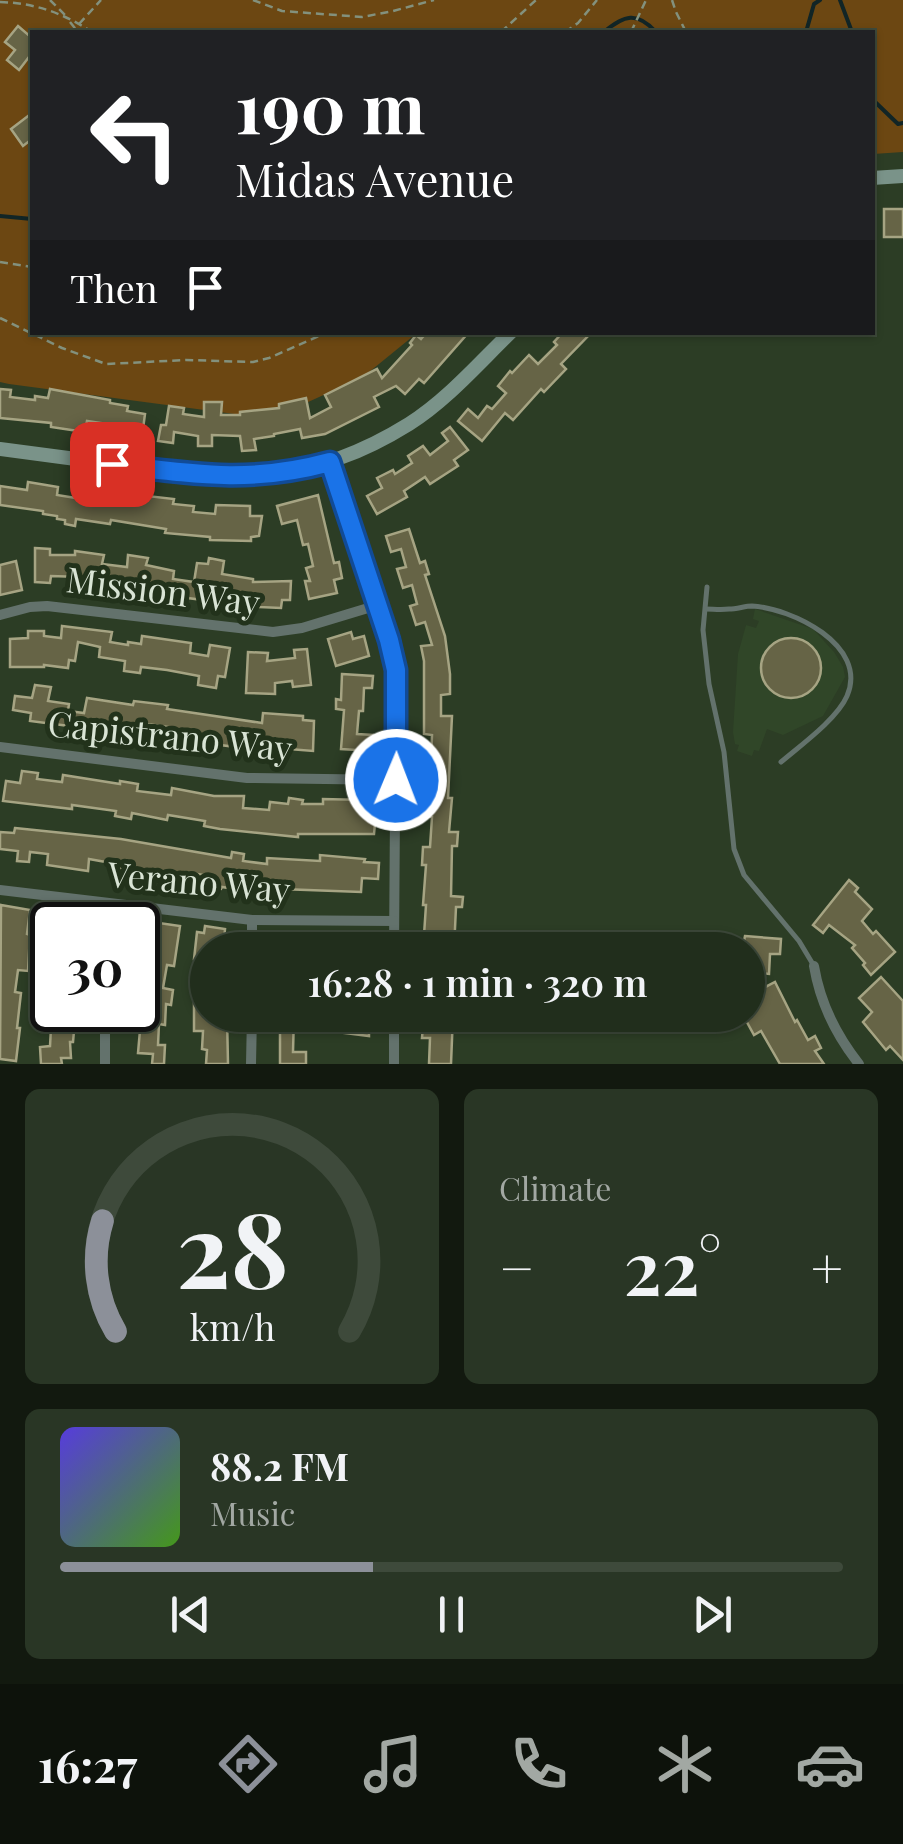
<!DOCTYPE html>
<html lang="en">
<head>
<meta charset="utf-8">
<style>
  :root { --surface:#212e1c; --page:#293625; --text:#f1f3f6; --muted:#a2a8a3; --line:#3e4a3b; --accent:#8c9099 }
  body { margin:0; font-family:"Playfair Display",serif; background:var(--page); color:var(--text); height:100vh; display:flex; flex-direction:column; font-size:38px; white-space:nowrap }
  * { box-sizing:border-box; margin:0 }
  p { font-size:32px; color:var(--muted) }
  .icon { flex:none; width:55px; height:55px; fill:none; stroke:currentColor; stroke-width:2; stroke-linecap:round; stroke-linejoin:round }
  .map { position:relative; height:1064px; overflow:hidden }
  .details { display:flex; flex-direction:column; gap:25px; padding:25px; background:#12190f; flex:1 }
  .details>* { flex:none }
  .top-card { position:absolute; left:30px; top:30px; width:845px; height:305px; border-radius:0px; box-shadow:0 2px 8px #0004,0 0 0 2px var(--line); background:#202124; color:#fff; overflow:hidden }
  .speed { position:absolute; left:30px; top:902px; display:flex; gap:20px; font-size:50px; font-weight:700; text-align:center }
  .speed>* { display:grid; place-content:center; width:130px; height:130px; border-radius:50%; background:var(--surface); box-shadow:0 2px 8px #0004,0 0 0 2px var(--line); line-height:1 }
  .speed .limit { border:5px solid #111; border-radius:15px; background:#fff; color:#111 }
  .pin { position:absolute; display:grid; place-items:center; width:85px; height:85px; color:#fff; margin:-42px; border-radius:20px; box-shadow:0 5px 15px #0006 }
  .me { position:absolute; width:110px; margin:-55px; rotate:1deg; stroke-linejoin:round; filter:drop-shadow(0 0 8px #0008) }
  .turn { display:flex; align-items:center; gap:35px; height:210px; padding:0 40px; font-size:45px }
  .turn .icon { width:130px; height:130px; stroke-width:2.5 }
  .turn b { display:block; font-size:70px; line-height:85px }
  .then { display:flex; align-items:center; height:95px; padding:0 40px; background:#0003; gap:20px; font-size:38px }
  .big { font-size:75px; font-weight:600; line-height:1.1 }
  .details .widget { flex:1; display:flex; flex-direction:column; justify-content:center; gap:15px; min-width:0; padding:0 35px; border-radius:15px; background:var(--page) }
  .details .dial { align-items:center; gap:0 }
  .dial svg { height:260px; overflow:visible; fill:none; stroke:var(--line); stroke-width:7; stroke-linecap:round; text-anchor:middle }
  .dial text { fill:var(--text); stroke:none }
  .song { display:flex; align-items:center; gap:30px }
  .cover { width:120px; height:120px; border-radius:15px; background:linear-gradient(135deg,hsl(250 70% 55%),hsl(100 70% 35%)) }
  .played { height:10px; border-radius:5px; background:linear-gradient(90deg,var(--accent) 40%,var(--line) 40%) }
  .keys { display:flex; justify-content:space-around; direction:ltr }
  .heat { display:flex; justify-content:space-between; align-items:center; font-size:55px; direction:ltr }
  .details .tiles { flex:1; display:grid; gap:25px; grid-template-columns:1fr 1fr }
  .widget:last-child { grid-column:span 2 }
  .trip { position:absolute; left:190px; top:932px; width:575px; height:100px; border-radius:50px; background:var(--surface); box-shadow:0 2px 8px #0004,0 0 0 2px var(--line); font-weight:600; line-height:100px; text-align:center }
  .tab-bar { display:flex; height:160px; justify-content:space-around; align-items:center; background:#0d120b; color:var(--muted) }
  .tab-bar .icon { width:70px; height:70px }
  .tab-bar .active { color:var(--accent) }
  .tab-bar b { font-size:45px; color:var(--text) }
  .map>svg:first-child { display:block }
</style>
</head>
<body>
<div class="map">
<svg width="903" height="1064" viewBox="0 0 903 1064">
  <rect width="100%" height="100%" fill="#2c3d25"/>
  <polygon fill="#304628" points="755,609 813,629 834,652 843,667 845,677 823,716 783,735 767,729 759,751 754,750 752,756 737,751 739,745 735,744 733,732 738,654 746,625 756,628 759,621 753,619"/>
  <polygon fill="#6c4712" points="0,0 903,0 903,152 873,154 872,32 32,32 32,332 417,333 363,377 306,403 242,415 9,384 0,382"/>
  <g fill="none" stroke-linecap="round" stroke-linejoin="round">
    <g stroke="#112526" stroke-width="4">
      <polyline points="840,0 852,32"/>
      <path d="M 604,32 C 624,15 637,11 656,32"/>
      <polyline points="806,32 814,4 820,0"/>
      <polyline points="872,99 898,124 903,123"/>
      <polyline points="0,216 32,219"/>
    </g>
  </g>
  <g fill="#666446" stroke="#a6a483" stroke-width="2.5">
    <polygon points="18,26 32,38 32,53 19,70 7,60 15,50 5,42"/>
    <polygon points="32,113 32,139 23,146 11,129"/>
    <rect x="884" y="209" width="19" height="28"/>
    <polygon points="427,332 469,332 424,383 419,379 405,394 396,386 374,397 379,407 325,434 302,438 300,429 274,434 274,436 254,439 256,450 242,451 240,436 212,435 212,446 198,446 198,436 174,432 173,443 158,441 161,425 166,425 169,406 184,408 183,414 204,417 204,402 222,402 221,415 240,415 240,412 279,408 279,404 306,398 310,418 331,407 325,395 377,369 382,378 412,345 410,343 416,335 421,339"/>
    <polygon points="563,332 592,332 561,364 566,369 544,392 541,389 513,420 505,413 482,441 458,421 468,409 478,418 487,406 492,409 506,393 498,386 510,371 512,373 529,355 538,364 557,345 554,342"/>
    <polygon points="0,389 11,390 10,397 35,400 35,396 48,398 50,389 110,400 110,403 128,406 127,411 145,414 143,429 133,428 132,438 113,435 114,425 87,421 85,432 51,427 51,423 0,418"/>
    <polygon points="450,427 468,450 454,460 458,466 430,484 425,477 404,491 407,497 377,514 367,496 382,488 377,478 393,470 395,474 412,463 408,456 423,446 430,455 448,441 442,433"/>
    <polygon points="28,482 58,487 57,495 82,499 102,501 104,491 174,499 173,504 194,506 193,512 215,514 216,505 250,506 250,516 262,516 259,536 251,537 251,541 210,540 210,537 165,533 166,529 111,520 110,524 76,519 75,526 65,524 65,520 57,519 57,516 43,514 43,511 0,505 0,486 27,490"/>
    <polygon points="318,495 334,563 339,562 342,578 334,580 337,593 309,599 305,581 310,581 306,568 313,566 308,544 303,545 297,520 282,524 277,506"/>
    <polygon points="409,529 420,563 425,561 429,574 425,575 445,636 450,674 450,694 441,695 441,716 452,716 448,798 452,798 449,832 458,832 457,846 452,846 451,896 463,897 462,907 456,907 454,950 423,950 426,905 423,905 426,865 422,865 423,847 430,847 432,817 424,816 426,786 422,786 424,765 431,765 432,735 424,734 424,661 421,646 432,645 425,622 416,625 410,606 417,604 412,585 403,588 397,569 406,567 401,549 391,552 386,536"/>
    <polygon points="35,548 50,549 50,555 75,555 75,551 104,555 102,564 127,567 128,555 148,558 146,565 174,571 173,579 194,582 197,563 208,564 209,558 224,561 222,574 253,579 253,582 291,581 290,600 282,600 281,608 259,607 233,604 234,597 212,594 211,601 79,584 81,577 51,576 50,583 35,582"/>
    <polygon points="16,561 22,590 0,595 0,565"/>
    <polygon points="62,626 112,632 110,642 128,645 128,642 141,644 142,636 191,643 190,653 208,656 210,645 230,648 225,677 218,676 216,688 198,685 199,676 167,670 141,667 140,673 124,671 125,661 99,657 100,647 78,642 75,661 69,660 68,668 44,665 44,667 10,667 10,639 28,638 28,631 44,631 44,636 61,638"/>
    <polygon points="351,632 353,639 364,636 369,656 336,666 328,639"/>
    <circle cx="791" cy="668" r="30"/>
    <polygon points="307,649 311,685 293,687 292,681 275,683 275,694 246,693 248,652 268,653 267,661 295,658 294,650"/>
    <polygon points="342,674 373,676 372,688 364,688 363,711 359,711 357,734 373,735 372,751 341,749 344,710 336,709 336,699 341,700"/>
    <polygon points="35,685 51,687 48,701 69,704 68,711 84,713 87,698 133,705 134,701 168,705 167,709 262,723 263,713 303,716 303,720 314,721 313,751 264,747 264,744 237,741 236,747 166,738 168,727 146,724 145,736 85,726 85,728 30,721 31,713 13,710 15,696 32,698"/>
    <polygon points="22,771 38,773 37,779 62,782 63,775 120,784 120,781 138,784 137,791 171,795 172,788 214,796 244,796 243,808 269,810 270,802 288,804 289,798 303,800 302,804 323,804 323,799 365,800 365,804 379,805 378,824 375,824 374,834 298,834 298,837 220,829 204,826 205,821 168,815 167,820 132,813 131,819 115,816 116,811 72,805 72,809 3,801 6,781 20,783"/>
    <polygon points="15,828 121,839 231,858 232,852 244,854 243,861 267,864 267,858 320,861 320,855 365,859 364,862 379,863 378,879 362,878 361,892 281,889 281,886 265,885 266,882 242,878 240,890 222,887 221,889 208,887 209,876 186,872 186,875 165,872 164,881 129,876 130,870 117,868 117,864 89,859 88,871 47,865 48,854 30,852 29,862 17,861 18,851 0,849 0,832 14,833"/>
    <polygon points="849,880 858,888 855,892 872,909 862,921 873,934 876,931 895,952 871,975 863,965 865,963 852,948 855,945 829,925 823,933 813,925"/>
    <polygon points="1,905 30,910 27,934 30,935 28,971 18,970 15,992 21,993 17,1028 20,1028 16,1061 0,1059"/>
    <polygon points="59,909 90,913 89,925 57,925"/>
    <polygon points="152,922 180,926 174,966 167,965 163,988 173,990 171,1005 166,1004 165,1025 159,1024 158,1045 165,1045 164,1064 152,1064 153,1054 138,1053 140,1030 133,1029 134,1013 138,1013 138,988 140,988 143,968 157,971 160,949 152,948 153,944 138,941 139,927 150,929"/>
    <polygon points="205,926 225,929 223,950 208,950 208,960 194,959 197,932 204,933"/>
    <polygon points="343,933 364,934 363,950 342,950"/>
    <polygon points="745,936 781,939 780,954 770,954 769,974 748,972 748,950 736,950 737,941 744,941"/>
    <polygon points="881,977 903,1001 903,1060 890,1046 886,1050 863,1022 872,1012 859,998"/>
    <polygon points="775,982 795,1022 797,1020 808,1040 815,1036 821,1048 815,1051 824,1064 780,1064 761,1031 754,1035 743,1015 748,1015 748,996"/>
    <polygon points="194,1001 208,1001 208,1015 227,1016 228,1064 206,1064 207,1050 202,1049 203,1031 194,1031"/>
    <polygon points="52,1010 83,1010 83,1021 75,1020 73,1042 70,1042 71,1058 61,1058 62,1064 41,1064 40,1047 50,1046"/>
    <polygon points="280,1015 294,1015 293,1052 306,1052 306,1064 280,1064"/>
    <polygon points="345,1015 369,1015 369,1036 344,1033"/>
    <polygon points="424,1015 453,1015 451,1064 429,1064 430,1038 422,1038"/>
  </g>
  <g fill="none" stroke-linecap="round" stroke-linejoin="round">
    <g stroke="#83917d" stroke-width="2.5" stroke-dasharray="8 5" stroke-linecap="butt">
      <polyline points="50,0 65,15"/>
      <polyline points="253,0 282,11 362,17 393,11 434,0"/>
      <polyline points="672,0 676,12 686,32"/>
      <path d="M 0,2 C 35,3 63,13 92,32"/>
      <polyline points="70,22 78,32"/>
      <polyline points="79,24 101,0"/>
      <polyline points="501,32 536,0"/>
      <polyline points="565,32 578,23 597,0"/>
      <polyline points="631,32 646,0"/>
      <polyline points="0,262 32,267"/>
      <polyline points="0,318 62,348 106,364 186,360 253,362 269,358 328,332"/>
    </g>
    <g stroke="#63726c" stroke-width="5">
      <polyline points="707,587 703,630 709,684 724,752 734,849 744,875 799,941 814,966"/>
      <path d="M 706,609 C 713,609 721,610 729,609 C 737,609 745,606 752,606 C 791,608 869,645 847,696 C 837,719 801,745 781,762"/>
    </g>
    <g stroke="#63726c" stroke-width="10">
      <polyline points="330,462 389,639 396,670 394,950"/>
      <polyline points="0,615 30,607 47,606 273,632 302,628 378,605"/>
      <polyline points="0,747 247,778 396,780"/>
      <polyline points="0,890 252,920 394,921"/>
      <polyline points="114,925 116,904"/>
      <polyline points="252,950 252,920"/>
      <path d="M 814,966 C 820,1002 836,1035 859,1064"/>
      <polyline points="105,1064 105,1010"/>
      <polyline points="251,1064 252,1015"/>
      <polyline points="394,1064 394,1015"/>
    </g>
    <g stroke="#7a9389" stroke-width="14">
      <polyline points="872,178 903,176"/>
      <path d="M 0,449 C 43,455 86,460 129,466 C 238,480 311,485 409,424 C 447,400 479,363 511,332"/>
    </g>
  </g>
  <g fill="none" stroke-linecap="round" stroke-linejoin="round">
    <g stroke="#114b97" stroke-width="25">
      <path id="route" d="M 112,464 C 193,474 249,484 330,462 L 389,640 L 396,670 L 396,780"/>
    </g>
    <use href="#route" stroke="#1a73e8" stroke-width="18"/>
  </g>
  <g text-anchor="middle" stroke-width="10" stroke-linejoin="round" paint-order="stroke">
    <g font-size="35" fill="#d9e4d5" stroke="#22321b">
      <text transform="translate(163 592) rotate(7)" y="12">Mission Way</text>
      <text transform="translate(170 737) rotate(6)" y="12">Capistrano Way</text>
      <text transform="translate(199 883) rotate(5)" y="12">Verano Way</text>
    </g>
  </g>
</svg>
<div class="speed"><div class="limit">30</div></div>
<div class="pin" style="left:112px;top:464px;background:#d93025"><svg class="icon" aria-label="arrive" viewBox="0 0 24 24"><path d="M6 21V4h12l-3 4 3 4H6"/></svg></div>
<svg class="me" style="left:396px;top:780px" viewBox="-20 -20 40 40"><circle r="17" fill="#1a73e8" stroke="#fff" stroke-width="3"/><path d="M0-11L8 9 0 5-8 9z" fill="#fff"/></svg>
<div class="trip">16:28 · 1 min · 320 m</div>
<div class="top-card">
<div class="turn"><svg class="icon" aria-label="left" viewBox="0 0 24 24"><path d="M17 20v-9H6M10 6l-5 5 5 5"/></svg><div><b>190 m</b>Midas Avenue</div></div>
<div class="then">Then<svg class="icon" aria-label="arrive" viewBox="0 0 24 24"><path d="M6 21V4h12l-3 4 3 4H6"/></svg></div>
</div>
</div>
<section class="details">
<div class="tiles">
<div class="widget dial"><svg viewBox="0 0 100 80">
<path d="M14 69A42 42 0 1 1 86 69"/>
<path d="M14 69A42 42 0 0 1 10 35" stroke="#8c9099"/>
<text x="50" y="56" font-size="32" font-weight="700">28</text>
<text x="50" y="72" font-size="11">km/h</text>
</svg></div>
<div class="widget"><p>Climate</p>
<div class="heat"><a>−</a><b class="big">22°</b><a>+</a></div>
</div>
<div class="widget">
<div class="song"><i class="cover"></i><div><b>88.2 FM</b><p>Music</p></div></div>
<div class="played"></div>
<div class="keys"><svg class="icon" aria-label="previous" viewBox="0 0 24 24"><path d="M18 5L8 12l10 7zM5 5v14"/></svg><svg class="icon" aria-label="pause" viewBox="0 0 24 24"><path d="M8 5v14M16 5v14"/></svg><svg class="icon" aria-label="next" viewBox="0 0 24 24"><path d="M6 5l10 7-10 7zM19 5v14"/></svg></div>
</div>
</div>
</section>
<nav class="tab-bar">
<b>16:27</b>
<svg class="icon active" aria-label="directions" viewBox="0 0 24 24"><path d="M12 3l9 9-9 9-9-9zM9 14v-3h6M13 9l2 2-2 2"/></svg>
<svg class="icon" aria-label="music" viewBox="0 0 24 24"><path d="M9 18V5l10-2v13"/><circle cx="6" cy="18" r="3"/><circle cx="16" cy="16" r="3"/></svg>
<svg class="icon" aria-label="phone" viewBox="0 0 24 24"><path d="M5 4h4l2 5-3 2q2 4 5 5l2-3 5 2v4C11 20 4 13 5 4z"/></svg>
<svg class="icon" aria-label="climate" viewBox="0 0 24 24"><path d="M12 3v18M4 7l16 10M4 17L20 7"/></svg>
<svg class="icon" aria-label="car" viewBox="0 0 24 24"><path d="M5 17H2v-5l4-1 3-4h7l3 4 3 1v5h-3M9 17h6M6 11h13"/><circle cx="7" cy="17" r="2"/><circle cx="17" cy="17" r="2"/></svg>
</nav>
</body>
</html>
